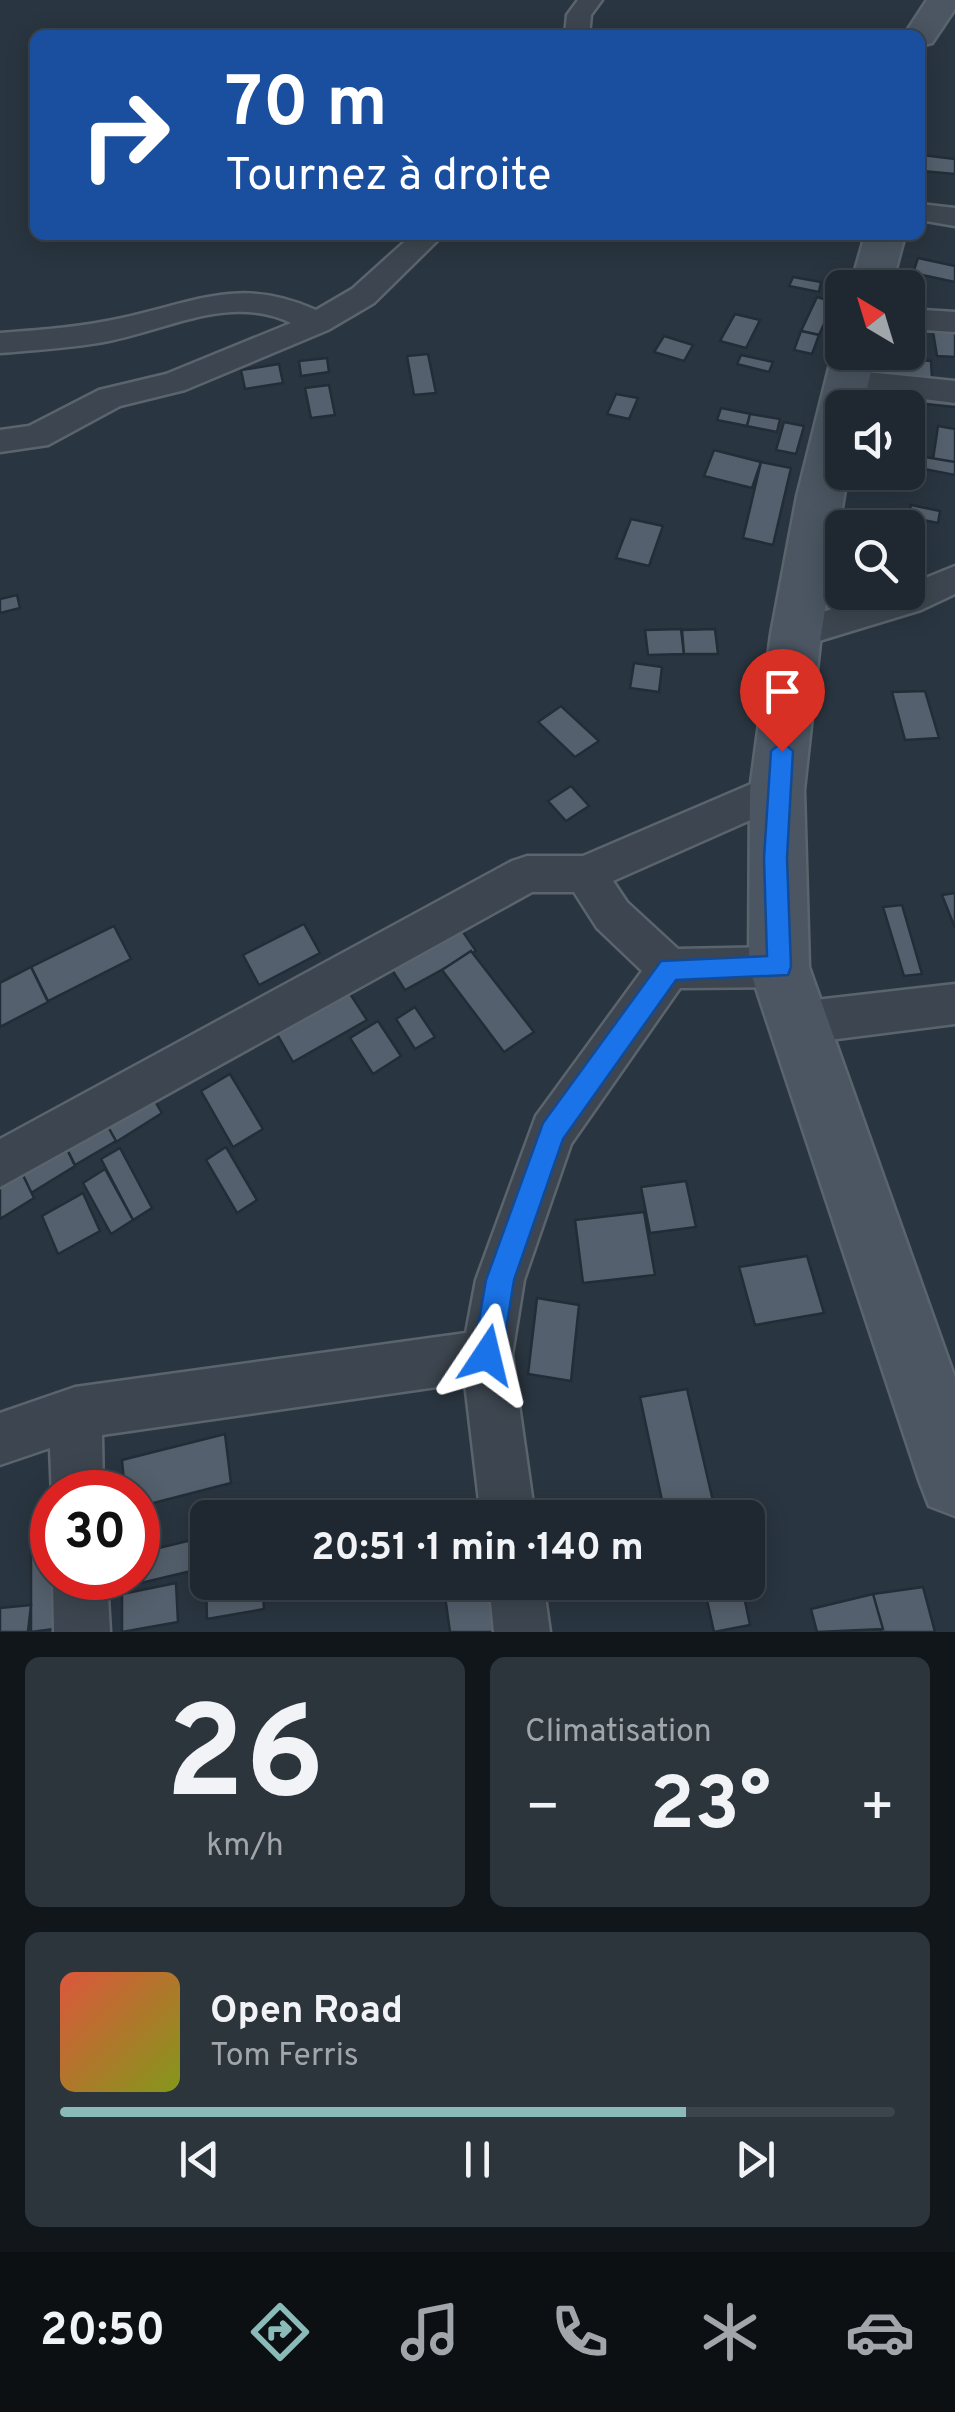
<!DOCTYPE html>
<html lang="fr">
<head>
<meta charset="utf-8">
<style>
  :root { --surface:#1f2830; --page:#2c343c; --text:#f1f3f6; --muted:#a1a6ab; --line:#3c444c; --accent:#8bbbb9 }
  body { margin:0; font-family:Overpass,sans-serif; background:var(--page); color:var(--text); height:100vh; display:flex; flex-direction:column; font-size:38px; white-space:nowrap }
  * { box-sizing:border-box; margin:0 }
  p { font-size:32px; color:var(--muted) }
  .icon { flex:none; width:55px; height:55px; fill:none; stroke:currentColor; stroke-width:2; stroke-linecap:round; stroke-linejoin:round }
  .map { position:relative; height:1632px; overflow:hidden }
  .details { display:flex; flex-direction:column; gap:25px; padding:25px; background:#11161a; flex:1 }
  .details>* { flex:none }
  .banner { position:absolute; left:30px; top:30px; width:895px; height:210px; border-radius:15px; box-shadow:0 5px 25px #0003,0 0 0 2px var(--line); background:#1a4fa0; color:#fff; overflow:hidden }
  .needle { width:65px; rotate:322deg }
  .tools { position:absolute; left:825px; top:270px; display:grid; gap:20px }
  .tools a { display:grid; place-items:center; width:100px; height:100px; border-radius:15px; background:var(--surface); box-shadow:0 5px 25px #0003,0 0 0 2px var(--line); font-size:50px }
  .speed { position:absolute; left:30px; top:1470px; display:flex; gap:20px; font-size:50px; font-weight:700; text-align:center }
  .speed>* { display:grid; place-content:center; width:130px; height:130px; border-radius:50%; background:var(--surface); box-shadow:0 5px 25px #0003,0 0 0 2px var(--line); line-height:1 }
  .speed .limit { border:15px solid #d22; background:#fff; color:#111 }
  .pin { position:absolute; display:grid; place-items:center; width:85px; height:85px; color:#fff; margin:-102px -42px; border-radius:50% 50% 50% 0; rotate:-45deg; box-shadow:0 0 10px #0007 }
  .pin .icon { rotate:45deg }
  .me { position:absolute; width:110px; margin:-55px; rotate:10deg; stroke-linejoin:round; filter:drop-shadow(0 0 8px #0008) }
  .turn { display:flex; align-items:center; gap:35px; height:210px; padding:0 30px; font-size:45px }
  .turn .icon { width:130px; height:130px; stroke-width:2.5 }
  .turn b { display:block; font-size:70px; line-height:85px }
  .big { font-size:75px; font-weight:700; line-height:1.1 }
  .details .card { flex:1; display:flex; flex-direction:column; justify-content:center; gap:15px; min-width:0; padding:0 35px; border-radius:15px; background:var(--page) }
  .details .dial { align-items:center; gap:0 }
  .dial b { font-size:130px; line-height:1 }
  .song { display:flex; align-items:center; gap:30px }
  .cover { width:120px; height:120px; border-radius:15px; background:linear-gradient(135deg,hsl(10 70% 55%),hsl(70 70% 35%)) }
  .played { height:10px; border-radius:5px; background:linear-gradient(90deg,var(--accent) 75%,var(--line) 75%) }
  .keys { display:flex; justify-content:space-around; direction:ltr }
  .heat { display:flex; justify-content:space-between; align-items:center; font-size:55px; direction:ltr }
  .details .tiles { flex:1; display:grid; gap:25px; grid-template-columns:1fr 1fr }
  .card:last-child { grid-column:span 2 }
  .trip { position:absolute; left:190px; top:1500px; width:575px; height:100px; border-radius:15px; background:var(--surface); box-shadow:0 5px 25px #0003,0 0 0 2px var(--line); font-weight:700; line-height:100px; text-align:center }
  .tab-bar { display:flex; height:160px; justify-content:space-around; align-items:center; background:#0c1013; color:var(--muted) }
  .tab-bar .icon { width:70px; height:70px }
  .tab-bar .selected { color:var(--accent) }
  .tab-bar b { font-size:45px; color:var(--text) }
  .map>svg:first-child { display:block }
</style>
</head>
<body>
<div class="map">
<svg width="955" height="1632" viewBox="0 0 955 1632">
  <rect width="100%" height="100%" fill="#293540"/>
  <g fill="#54606d" stroke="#232d37" stroke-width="2.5">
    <polygon points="922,155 955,159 955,174 922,171"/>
    <polygon points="918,258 955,266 955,282 913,273"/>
    <polygon points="793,277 821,282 819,292 789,286"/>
    <polygon points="817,297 834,302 819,335 801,331"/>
    <polygon points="735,314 760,320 746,348 720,341"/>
    <polygon points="931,320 955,322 955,357 937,356"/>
    <polygon points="801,331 819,335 812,354 794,350"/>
    <polygon points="664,336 693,345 684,361 654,352"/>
    <polygon points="428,354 436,393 414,395 407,356"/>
    <polygon points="741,355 773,362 769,372 737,364"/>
    <polygon points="882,356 931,361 932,378 882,374"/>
    <polygon points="327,358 329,372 301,376 299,361"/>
    <polygon points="279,364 283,383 245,389 241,370"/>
    <polygon points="895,384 955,389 955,407 896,401"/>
    <polygon points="329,385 335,415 311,418 305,388"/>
    <polygon points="616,394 638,398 629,419 607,414"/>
    <polygon points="721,408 751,414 747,426 717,420"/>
    <polygon points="750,414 780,419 777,432 747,426"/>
    <polygon points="784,422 804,426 796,454 776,450"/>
    <polygon points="938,426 955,429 955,463 933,459"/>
    <polygon points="714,450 761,462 752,488 704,476"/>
    <polygon points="925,457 955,462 955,475 924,469"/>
    <polygon points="761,462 791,468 773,545 743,538"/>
    <polygon points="911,505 940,511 938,523 908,517"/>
    <polygon points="631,519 663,526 649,566 616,558"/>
    <polygon points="17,595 20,608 0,613 0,599"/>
    <polygon points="681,629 684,654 648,655 645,630"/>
    <polygon points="715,629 718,654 684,654 682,630"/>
    <polygon points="634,663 662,667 659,692 630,688"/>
    <polygon points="925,691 939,738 905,740 892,692"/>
    <polygon points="561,706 599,741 575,757 538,722"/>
    <polygon points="571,786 589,806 566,821 548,801"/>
    <polygon points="955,893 955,928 942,895"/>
    <polygon points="902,905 922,974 904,976 883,907"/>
    <polygon points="457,923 476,951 405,990 387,962"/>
    <polygon points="304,924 320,953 259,985 243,955"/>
    <polygon points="114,926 131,959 48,1001 31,967"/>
    <polygon points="471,951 534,1032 504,1052 442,970"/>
    <polygon points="31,967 48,1002 0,1027 0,983"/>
    <polygon points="345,986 367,1020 293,1062 273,1027"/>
    <polygon points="415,1007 435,1037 415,1049 396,1019"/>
    <polygon points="378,1021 401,1056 373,1074 350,1038"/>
    <polygon points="230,1074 263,1129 233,1147 201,1091"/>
    <polygon points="151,1094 162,1113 116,1142 105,1122"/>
    <polygon points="103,1118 116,1141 75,1165 63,1141"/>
    <polygon points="63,1141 75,1166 31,1193 19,1167"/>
    <polygon points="226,1147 257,1200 237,1213 206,1160"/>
    <polygon points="120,1148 152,1208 133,1220 101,1159"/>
    <polygon points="19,1167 34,1198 0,1219 0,1178"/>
    <polygon points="105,1169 133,1220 111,1234 83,1183"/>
    <polygon points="686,1181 696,1227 650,1233 641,1187"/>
    <polygon points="83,1193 100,1231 58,1254 42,1216"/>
    <polygon points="644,1212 655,1275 583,1283 575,1220"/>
    <polygon points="807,1256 824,1313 755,1325 739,1267"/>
    <polygon points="537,1298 579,1305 571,1381 528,1374"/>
    <polygon points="687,1389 713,1501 664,1510 640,1397"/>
    <polygon points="225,1434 231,1483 138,1507 138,1492 125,1492 122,1460"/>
    <polygon points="720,1501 724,1518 690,1518 687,1507"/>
    <polygon points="208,1536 208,1567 124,1587 124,1578 138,1578 138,1553"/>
    <polygon points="52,1538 52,1578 68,1578 69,1627 31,1632 31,1543"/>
    <polygon points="262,1582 264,1609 207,1619 206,1583"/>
    <polygon points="443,1582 493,1582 501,1632 450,1632"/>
    <polygon points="703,1582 741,1582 750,1625 714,1632"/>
    <polygon points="176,1583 178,1622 122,1632 122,1594"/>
    <polygon points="923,1587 935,1632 881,1632 873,1594"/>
    <polygon points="873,1594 883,1629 817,1632 811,1609"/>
    <polygon points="31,1605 28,1632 0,1632 0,1608"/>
  </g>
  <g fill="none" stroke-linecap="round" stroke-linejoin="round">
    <g stroke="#5a646d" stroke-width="5">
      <g id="street">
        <polygon points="578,0 602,0 591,15 589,35 565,35 567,15"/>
        <polygon points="920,204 955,208 955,226 920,220"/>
        <path d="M 412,235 L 443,235 L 374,303 L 328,330 L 185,390 L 120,406 L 48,445 L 0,452 L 0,430 L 29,426 L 99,390 L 166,374 L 291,323 C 230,294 170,329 109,341 C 73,348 36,350 0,353 L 0,333 C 41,330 82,327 122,318 C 196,302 241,276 316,310 L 352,289 Z"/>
        <polygon points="908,309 955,312 955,332 908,329"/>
        <polygon points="847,370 955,381 955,403 836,388 831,381 836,374"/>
        <polygon points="955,566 955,594 921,610 796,648 783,644 778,634 783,624 796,620 888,592 908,592 908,585"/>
        <polygon points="777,773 791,778 797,790 791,802 613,881 627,902 678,949 779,947 794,953 800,967 794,981 779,987 680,988 571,1144 524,1280 512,1355 535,1518 481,1518 465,1383 102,1435 103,1492 52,1492 52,1497 50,1448 0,1465 0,1413 75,1387 466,1333 476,1280 536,1116 642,971 597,928 574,892 532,892 0,1187 0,1139 512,861 527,856 583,856"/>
        <polygon points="955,984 955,1024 798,1044 782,1038 776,1023 782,1008 798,1002"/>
        <polygon points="53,1578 107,1578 110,1632 54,1632"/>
        <polygon points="489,1582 543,1582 550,1632 494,1632"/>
      </g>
    </g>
    <g stroke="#5a646d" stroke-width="5">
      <g id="secondary">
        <polygon points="927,0 955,0 955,9 932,43 920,46 920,35 904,35"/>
        <polygon points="865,235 905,235 891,288 850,288"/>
        <polygon points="842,341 842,352 875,352 863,408 842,408 842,472 848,472 821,634 804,790 809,967 955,1378 955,1516 929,1506 919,1480 749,967 750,790 771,634 797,496 833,352"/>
      </g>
    </g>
    <use href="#street" fill="#3d4650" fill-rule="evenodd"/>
    <use href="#secondary" fill="#4b5662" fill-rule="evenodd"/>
  </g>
  <polygon fill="#1a73e8" stroke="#114b97" stroke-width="2.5" points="782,742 793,751 787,858 791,967 788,975 676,980 563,1139 514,1280 502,1355 497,1365 487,1370 477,1365 473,1355 486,1280 543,1123 661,961 767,956 764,858 771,751"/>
</svg>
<div class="tools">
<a><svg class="needle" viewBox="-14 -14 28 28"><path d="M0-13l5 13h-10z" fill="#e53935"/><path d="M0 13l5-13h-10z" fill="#a1a6ab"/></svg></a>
<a><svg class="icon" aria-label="sound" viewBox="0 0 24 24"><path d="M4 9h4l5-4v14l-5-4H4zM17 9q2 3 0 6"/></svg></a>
<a><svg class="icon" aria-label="search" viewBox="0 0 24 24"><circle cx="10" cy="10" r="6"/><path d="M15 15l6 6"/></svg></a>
</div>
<div class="speed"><div class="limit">30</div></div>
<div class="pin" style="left:782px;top:751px;background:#d93025"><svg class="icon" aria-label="arrive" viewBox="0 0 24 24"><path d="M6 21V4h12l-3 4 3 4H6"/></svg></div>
<svg class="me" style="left:487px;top:1355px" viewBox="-20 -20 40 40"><path d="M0-17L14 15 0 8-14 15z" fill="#1a73e8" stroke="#fff" stroke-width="4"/></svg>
<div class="trip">20:51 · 1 min · 140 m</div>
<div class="banner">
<div class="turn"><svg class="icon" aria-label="right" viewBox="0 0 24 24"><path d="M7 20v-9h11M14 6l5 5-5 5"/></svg><div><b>70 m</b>Tournez à droite</div></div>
</div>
</div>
<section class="details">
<div class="tiles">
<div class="card dial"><b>26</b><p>km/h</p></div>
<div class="card"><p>Climatisation</p>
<div class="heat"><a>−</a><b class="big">23°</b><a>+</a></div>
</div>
<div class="card">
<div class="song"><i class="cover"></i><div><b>Open Road</b><p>Tom Ferris</p></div></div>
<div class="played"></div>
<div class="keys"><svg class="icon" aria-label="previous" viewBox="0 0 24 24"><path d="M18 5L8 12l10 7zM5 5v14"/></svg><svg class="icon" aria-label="pause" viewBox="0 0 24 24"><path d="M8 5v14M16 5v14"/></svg><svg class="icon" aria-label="next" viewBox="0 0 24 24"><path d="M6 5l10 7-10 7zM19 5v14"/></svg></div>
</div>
</div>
</section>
<nav class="tab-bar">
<b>20:50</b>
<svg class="icon selected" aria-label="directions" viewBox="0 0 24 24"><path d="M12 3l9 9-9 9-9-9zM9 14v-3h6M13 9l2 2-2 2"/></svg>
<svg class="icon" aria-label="music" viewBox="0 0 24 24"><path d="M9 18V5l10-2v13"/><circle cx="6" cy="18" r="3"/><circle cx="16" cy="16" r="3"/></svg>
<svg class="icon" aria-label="phone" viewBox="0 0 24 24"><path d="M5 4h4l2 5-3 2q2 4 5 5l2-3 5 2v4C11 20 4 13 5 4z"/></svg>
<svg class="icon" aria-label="climate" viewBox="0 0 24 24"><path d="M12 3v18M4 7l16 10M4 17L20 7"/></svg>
<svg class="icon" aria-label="car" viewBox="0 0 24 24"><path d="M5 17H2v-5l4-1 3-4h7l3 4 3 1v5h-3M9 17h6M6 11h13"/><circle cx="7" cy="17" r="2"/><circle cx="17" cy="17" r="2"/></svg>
</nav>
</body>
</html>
